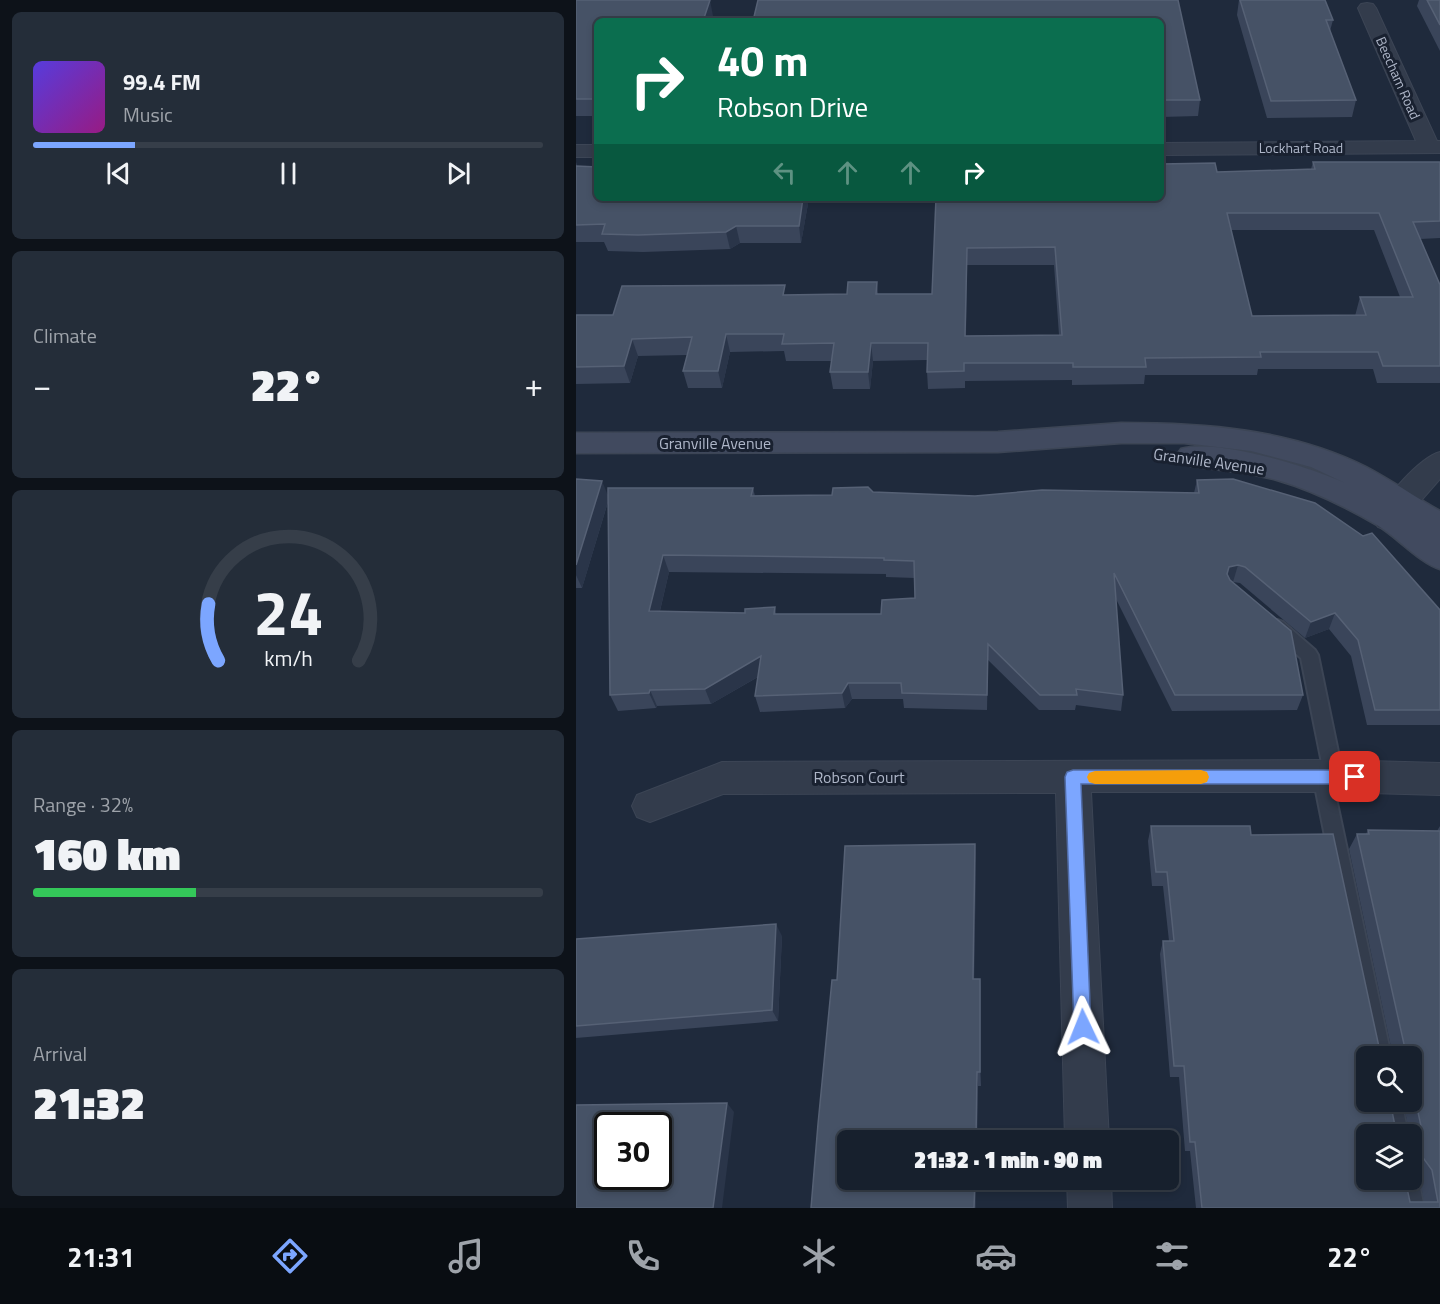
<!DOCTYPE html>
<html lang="en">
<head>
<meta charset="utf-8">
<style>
  :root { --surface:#17202d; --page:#242d39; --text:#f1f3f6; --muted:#9ea3aa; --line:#363e49; --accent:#7ca6ff }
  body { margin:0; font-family:"Titillium Web",sans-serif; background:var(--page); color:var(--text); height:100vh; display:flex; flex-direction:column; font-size:22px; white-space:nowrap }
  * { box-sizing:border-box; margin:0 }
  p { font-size:20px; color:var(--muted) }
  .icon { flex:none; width:33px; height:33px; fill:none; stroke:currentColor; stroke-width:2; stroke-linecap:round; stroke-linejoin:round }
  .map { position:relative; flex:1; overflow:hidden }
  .sheet { display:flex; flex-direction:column; gap:12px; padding:12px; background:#0d1219; width:576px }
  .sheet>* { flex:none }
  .banner { position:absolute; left:18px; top:18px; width:570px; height:183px; border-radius:9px; box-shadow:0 3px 9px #0003,0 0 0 2px var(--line); background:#0b6e4f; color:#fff; overflow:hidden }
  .tools { position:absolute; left:780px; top:1046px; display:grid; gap:12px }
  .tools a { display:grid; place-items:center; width:66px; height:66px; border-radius:9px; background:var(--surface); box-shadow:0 3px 9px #0003,0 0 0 2px var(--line); font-size:30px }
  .speed { position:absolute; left:18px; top:1112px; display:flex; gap:12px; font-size:30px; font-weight:700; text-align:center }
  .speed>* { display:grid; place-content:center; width:78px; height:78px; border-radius:50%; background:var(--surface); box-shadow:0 3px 9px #0003,0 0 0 2px var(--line); line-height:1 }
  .speed .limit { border:3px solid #111; border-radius:9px; background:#fff; color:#111 }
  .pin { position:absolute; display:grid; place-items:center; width:51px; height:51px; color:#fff; margin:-26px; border-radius:12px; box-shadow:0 3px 9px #0006 }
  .me { position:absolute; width:66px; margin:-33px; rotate:358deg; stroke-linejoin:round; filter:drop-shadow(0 0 4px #0008) }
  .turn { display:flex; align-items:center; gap:21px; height:126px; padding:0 24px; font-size:27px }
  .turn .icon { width:78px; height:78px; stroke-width:2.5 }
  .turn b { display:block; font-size:42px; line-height:51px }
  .lanes { display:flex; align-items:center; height:57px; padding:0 24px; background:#0003; justify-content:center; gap:30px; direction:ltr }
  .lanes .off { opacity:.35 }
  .big { font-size:45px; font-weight:800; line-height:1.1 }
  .sheet .card { flex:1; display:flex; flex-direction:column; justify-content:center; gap:9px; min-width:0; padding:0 21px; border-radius:9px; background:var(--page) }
  .sheet .dial { align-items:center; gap:0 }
  .dial svg { height:156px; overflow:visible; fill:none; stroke:var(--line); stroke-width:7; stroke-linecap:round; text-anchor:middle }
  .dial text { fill:var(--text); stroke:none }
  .song { display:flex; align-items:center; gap:18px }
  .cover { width:72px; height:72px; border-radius:9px; background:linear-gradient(135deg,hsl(250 70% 55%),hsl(310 70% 35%)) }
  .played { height:6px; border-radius:3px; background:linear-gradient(90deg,var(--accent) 20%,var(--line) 20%) }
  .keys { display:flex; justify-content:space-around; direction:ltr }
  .heat { display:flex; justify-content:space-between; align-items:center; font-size:33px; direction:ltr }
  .charge { height:9px; border-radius:4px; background:linear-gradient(90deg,#34c759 32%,var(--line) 0) }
  .trip { position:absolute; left:261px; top:1130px; width:342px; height:60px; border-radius:9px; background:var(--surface); box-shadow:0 3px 9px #0003,0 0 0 2px var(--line); font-weight:800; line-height:60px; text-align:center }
  .tabs { display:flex; height:96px; justify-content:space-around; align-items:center; background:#090d12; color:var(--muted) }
  .tabs .icon { width:42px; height:42px }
  .tabs .on { color:var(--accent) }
  .tabs b { font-size:27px; color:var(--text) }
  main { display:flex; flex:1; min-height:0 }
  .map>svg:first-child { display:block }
</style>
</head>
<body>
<main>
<section class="sheet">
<div class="card">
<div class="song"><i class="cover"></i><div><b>99.4 FM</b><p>Music</p></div></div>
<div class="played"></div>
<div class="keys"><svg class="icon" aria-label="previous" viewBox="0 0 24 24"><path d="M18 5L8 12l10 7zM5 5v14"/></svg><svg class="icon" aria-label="pause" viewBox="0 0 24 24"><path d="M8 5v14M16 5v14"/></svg><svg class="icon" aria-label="next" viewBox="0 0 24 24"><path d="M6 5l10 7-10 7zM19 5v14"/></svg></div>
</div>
<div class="card"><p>Climate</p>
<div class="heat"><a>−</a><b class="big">22°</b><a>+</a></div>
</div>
<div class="card dial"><svg viewBox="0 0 100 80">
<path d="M14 69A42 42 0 1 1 86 69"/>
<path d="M14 69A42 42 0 0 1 9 40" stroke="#7ca6ff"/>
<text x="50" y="56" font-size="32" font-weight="700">24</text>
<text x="50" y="72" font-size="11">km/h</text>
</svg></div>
<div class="card"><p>Range · 32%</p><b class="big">160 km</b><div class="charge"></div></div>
<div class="card"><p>Arrival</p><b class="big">21:32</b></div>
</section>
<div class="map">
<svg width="864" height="1208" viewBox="0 0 864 1208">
  <rect width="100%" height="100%" fill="#1f2a3c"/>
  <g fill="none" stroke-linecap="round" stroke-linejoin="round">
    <g stroke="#3c4555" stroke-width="4">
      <g id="lane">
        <polygon points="701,620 707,622 739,650 742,655 767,776 765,782 757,784 815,1056 793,1056 737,776 739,770 747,768 725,658 695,632 693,627 695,622"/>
        <polygon points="803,1101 825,1101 832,1134 810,1134"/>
        <polygon points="836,1170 842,1179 848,1208 824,1208 818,1179 836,1179"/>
      </g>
    </g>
    <g stroke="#3c4555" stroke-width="2">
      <g id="street">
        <polygon points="791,3 797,4 800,8 861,141 864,141 864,153 585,155 585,143 840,141 782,8 785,4"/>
        <rect x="0" y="145" width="21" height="12"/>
        <path d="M 864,452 L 864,479 L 822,527 L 812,530 L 802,527 L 797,519 C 809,499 842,458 864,452 Z"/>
        <polygon points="758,760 864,763 864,795 758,792 515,792 533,1140 489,1140 480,793 147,794 74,822 61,817 56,806 61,795 146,762"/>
        <polygon points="491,1179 535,1179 536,1208 492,1208"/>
      </g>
    </g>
    <g stroke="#3c4555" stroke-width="3">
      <path id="secondary" d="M 545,423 C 628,423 714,429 790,467 C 815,480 839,497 864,511 L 864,569 C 844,563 821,537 801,525 C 770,507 736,490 701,480 C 673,472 644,470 615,466 L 605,463 L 600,456 L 605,449 C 642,438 733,467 769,483 L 735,467 L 675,451 L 608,443 L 545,443 L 422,452 L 0,453 L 0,433 L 422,432 Z"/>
    </g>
    <use href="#lane" fill="#333c4c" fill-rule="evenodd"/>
    <use href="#street" fill="#333c4c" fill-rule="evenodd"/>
    <use href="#secondary" fill="#414a5f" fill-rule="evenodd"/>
  </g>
  <g fill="#3a455a" fill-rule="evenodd">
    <polygon points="0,0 137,16 136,21 21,21 21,116 0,116"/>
    <polygon points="663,0 749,0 757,20 754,31 780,100 776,117 691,118 661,15"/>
    <polygon points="843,0 864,0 864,51 841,6"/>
    <polygon points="585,21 624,100 622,116 585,117"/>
    <polygon points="0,162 1,166 21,198 233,198 225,243 164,243 154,249 67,252 32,251 28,242 0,242"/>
    <path d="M 737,162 L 864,162 L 864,238 L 844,239 L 864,285 L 864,383 L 801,383 L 797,369 L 682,369 L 681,375 L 569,375 L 568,384 L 496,385 L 496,380 L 389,381 L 389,388 L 352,389 L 351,372 L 351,360 L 297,361 L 294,389 L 257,389 L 254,372 L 256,361 L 210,361 L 208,351 L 154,352 L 146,388 L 112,388 L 107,371 L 111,355 L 62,356 L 54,383 L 0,384 L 0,315 L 37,315 L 211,295 L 271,294 L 301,282 L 302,294 L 356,294 L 360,198 L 641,172 L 735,169 ZM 655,230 L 798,230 L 824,297 L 784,297 L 779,316 L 676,316 ZM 391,265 L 478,265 L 483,335 L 390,336 Z"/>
    <path d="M 0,479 L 32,495 L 177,488 L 179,496 L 256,495 L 297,492 L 399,496 L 618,493 L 621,480 L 864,610 L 864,725 L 791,725 L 775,656 L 753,629 L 729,638 L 664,583 L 657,582 L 656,582 L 727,695 L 721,710 L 596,711 L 539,597 L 547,695 L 545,711 L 500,705 L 499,710 L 463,710 L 412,660 L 411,710 L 328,708 L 327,699 L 276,699 L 269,708 L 184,712 L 179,696 L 182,677 L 135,704 L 81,706 L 80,708 L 42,711 L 34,695 L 32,502 L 6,588 L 0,588 ZM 93,572 L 310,574 L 310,577 L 339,578 L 339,598 L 305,614 L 200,614 L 199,607 L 169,613 L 84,611 Z"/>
    <path d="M 575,826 L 675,835 L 803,1047 L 815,1047 L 773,849 L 781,834 L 790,834 L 792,830 L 861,831 L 864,826 L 864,1208 L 620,1208 L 614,1151 L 609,1151 L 603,1077 L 594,1077 L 584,954 L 587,941 L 593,941 L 587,886 L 576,886 L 572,841 ZM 790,1056 L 836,1056 L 836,1101 L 827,1101 L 832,1126 L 819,1126 ZM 790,1134 L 836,1169 L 836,1175 L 840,1172 L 844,1179 L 848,1202 L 834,1202 Z"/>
    <polygon points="399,844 400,863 398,979 404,979 405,996 405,1086 402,1086 401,1140 272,1140 272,1179 400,1179 400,1208 235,1208 242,1124 256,980 261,980 269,846"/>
    <polygon points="206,936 202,1021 0,1038 0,939"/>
  </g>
  <g fill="#2a3549">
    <polygon points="134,0 137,16 136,21 127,21"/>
    <polygon points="227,198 233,198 225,243 223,226"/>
    <polygon points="160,226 164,243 154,249 150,232"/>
    <polygon points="391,248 391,265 389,353 389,336"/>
    <polygon points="150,334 154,352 146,388 142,371"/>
    <polygon points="56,339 62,356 54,383 48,366"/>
    <polygon points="295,343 297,361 294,389 292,372"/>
    <polygon points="26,481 33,498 6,588 0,575 0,565"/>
    <polygon points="87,555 93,572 80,627 73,611"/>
    <polygon points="662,565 657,582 649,584 653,567"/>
    <polygon points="759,613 753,629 729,638 735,622"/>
    <polygon points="185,656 190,672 135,704 129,689"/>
    <polygon points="272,683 276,699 269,708 266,693"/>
    <polygon points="74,690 81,706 80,708 73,693"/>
    <polygon points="399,844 400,863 398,996 397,979"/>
    <polygon points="200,924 206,936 202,1021 196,1010"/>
    <polygon points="404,979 405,996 405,1086 404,1072"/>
    <polygon points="401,1072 402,1086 401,1140 400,1140"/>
    <polygon points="151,1103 158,1112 146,1208 137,1208"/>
    <polygon points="399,1179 400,1179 400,1208 398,1208"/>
  </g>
  <g fill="#465266" stroke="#566175" stroke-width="1.5" fill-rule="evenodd">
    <polygon points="0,0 134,0 127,21 21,21 21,99 0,99"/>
    <polygon points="182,0 602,0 624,100 585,100 585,21 177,21"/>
    <polygon points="664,0 749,0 757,20 750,20 780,100 695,101"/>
    <polygon points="851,0 864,0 864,25"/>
    <path d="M 737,162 L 864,162 L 864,221 L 837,222 L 864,285 L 864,366 L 807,366 L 802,352 L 684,352 L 685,357 L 569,358 L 570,367 L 497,367 L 497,363 L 388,363 L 388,371 L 351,372 L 352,343 L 295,343 L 292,372 L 254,372 L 258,343 L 206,344 L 208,334 L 150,334 L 142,371 L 107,371 L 116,337 L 56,339 L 48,366 L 0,367 L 0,315 L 37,315 L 46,286 L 209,285 L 207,295 L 271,294 L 272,282 L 301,282 L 300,294 L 356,294 L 360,198 L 585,198 L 585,164 L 639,163 L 641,172 L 739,169 ZM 651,213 L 803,213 L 837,297 L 784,297 L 790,315 L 676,316 ZM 479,247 L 486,335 L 389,336 L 391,248 Z"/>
    <polygon points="0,166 21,167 21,198 227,198 223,226 160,226 150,232 62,235 26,234 29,224 0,225"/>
    <polygon points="0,479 26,481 0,565"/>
    <path d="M 657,479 L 739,503 L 787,536 L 796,533 L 864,610 L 864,710 L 799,710 L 782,640 L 759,613 L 735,622 L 669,567 L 662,565 L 653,567 L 651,574 L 654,580 L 715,631 L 727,695 L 599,695 L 538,573 L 547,695 L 500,689 L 501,695 L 464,695 L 412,644 L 411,695 L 326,693 L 325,683 L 272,683 L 266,693 L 179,696 L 185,656 L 129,689 L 74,690 L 73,693 L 34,695 L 32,488 L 177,488 L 175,496 L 256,495 L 257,488 L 292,487 L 297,492 L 399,496 L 466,490 L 623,493 L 621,480 ZM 87,555 L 308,558 L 308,560 L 338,561 L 339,598 L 306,600 L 305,614 L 198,614 L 199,607 L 169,609 L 169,613 L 73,611 Z"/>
    <path d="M 575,826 L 674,826 L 675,835 L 757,834 L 803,1047 L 825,1047 L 828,1044 L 781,834 L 793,834 L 792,830 L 864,831 L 864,1208 L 626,1208 L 619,1142 L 614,1142 L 608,1066 L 598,1066 L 587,941 L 598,941 L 591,872 L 580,872 ZM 790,1056 L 836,1056 L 836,1089 L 837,1089 L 845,1126 L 819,1126 L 814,1101 L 790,1101 ZM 790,1134 L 836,1134 L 836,1169 L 845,1168 L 845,1161 L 848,1159 L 856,1170 L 862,1202 L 834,1202 L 829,1179 L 790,1179 Z"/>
    <polygon points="399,844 397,979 404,979 404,1072 401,1072 400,1140 272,1140 272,1179 399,1179 398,1208 235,1208 242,1124 256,980 261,980 269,846"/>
    <polygon points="200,924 196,1010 0,1026 0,939"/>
    <path d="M 151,1103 L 137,1208 L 0,1208 L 0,1105 ZM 32,1125 L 82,1125 L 82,1176 L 32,1176 Z"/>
  </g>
  <polygon fill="#7ca6ff" stroke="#516ca6" stroke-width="1.5" points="497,770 779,770 785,772 787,777 785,782 779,784 505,784 515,1027 513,1033 507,1035 500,1033 498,1027 489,777 491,772"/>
  <polygon fill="#f59e0b" points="625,770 631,772 633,777 631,782 625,784 519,784 513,782 511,777 513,773 519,771"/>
  <g text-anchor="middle" stroke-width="6" stroke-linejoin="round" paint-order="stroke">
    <g font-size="14" fill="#aeb6c8" stroke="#192130">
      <text transform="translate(822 78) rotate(66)" y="5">Beecham Road</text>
      <text x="725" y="153">Lockhart Road</text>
    </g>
    <g font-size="16" fill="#aeb6c8" stroke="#192130">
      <text x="139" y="449">Granville Avenue</text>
      <text transform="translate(633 461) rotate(8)" y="6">Granville Avenue</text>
      <text x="283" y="783">Robson Court</text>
    </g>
  </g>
</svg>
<div class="tools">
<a><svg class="icon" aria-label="search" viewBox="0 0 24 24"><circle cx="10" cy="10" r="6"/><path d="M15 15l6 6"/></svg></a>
<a><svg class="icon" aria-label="layers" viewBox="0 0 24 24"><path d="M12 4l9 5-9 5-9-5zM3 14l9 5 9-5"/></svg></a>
</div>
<div class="speed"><div class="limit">30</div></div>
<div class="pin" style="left:779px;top:777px;background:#d93025"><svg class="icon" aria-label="arrive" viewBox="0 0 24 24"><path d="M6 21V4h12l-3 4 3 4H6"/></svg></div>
<svg class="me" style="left:507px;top:1027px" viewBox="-20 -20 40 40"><path d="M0-17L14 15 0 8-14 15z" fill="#7ca6ff" stroke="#fff" stroke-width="4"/></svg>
<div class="trip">21:32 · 1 min · 90 m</div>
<div class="banner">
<div class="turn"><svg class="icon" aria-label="right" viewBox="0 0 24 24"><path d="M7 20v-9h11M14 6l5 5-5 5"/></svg><div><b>40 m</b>Robson Drive</div></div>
<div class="lanes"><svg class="icon off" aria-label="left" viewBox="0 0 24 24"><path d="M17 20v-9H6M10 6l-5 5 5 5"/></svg><svg class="icon off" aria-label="ahead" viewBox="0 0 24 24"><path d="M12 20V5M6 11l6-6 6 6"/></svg><svg class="icon off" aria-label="ahead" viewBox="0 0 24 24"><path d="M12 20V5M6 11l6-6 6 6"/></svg><svg class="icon" aria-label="right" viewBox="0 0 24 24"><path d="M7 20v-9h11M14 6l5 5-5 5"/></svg></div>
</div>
</div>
</main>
<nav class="tabs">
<b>21:31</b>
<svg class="icon on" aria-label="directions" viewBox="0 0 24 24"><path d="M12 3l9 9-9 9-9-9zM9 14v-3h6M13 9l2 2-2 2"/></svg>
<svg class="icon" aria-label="music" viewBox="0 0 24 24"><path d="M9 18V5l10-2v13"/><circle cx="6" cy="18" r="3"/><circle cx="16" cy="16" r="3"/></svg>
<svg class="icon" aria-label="phone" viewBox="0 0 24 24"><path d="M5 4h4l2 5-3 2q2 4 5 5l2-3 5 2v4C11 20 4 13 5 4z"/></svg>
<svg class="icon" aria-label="climate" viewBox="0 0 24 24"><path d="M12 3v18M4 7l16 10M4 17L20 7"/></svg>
<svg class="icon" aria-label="car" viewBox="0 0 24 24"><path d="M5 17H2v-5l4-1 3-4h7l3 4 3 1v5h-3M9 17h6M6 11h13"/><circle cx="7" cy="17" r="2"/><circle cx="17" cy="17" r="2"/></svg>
<svg class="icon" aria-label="filters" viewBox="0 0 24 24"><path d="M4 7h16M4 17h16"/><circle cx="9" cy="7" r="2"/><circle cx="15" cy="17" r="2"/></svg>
<b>22°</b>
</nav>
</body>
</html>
